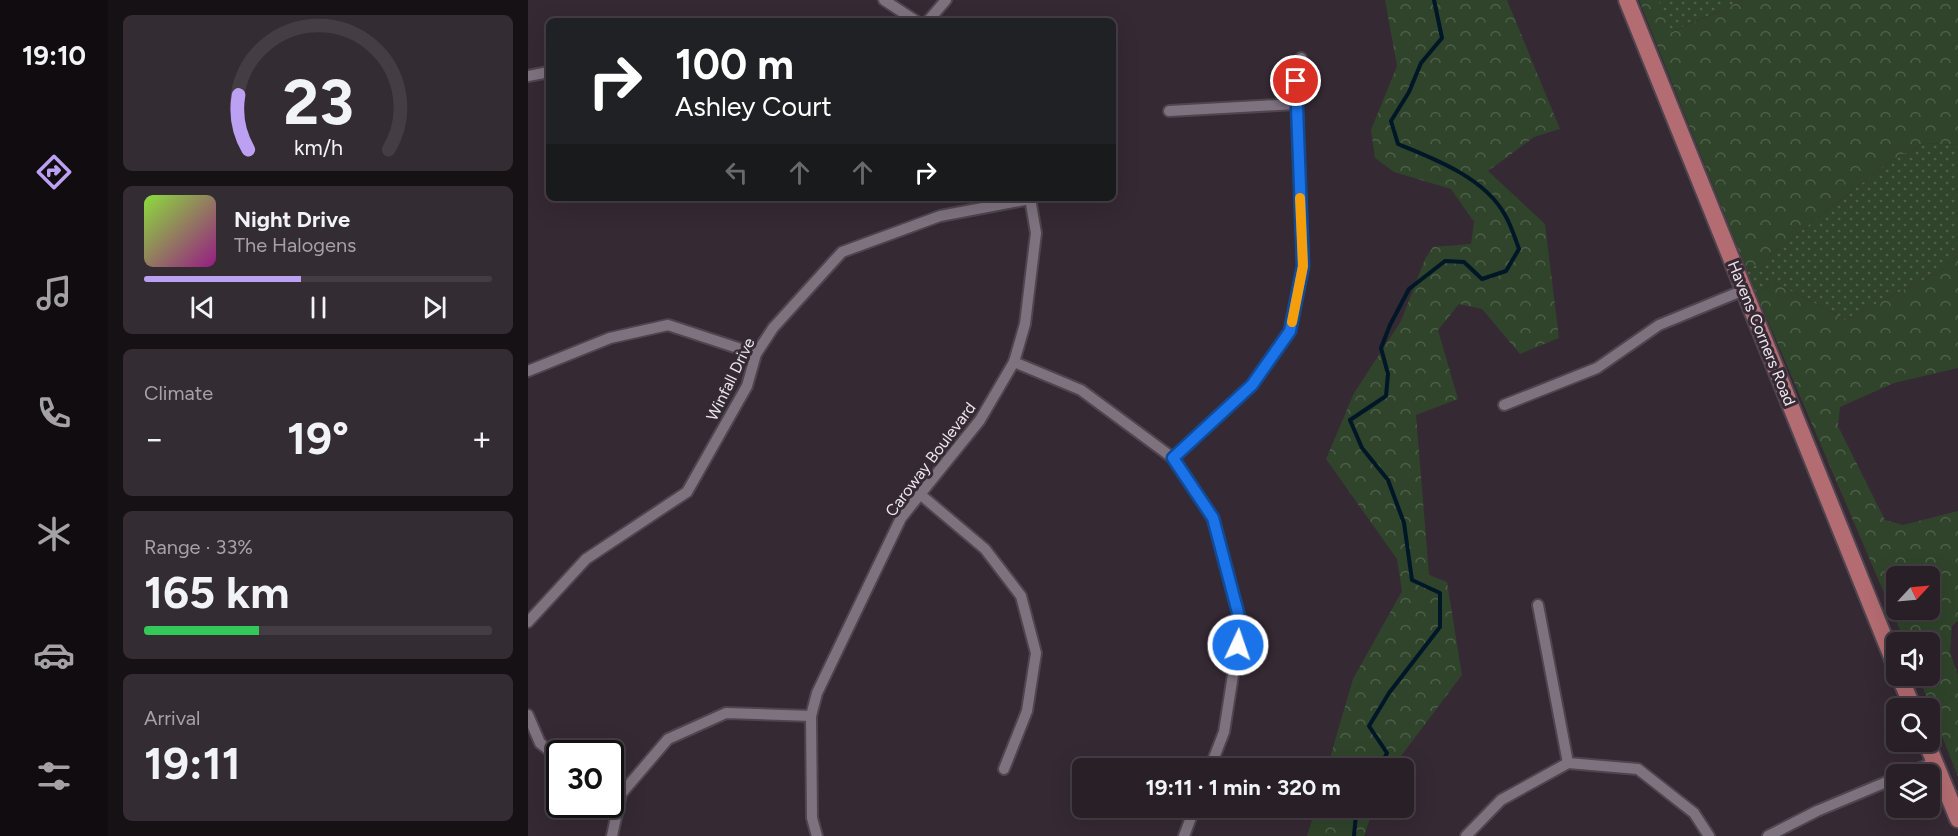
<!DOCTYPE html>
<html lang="en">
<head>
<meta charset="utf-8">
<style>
  :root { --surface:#281f27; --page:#342c33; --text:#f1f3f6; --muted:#a5a2a7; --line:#443d44; --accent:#bca0f2 }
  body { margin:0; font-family:Figtree,sans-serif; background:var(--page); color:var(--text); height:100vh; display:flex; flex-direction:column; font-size:22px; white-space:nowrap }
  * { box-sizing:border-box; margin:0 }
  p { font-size:20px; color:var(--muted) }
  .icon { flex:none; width:33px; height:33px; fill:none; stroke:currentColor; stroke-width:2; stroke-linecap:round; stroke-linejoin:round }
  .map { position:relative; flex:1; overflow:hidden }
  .details { display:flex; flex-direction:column; gap:15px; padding:15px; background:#161115; width:420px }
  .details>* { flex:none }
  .hud { position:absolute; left:18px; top:18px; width:570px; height:183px; border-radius:9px; box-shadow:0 6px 24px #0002,0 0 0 2px var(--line); background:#202124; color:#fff; overflow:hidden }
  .needle { width:39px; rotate:64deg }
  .buttons { position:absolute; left:1358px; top:566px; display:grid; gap:12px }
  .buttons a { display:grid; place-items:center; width:54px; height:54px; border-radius:9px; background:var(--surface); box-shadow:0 6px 24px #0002,0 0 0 2px var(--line); font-size:30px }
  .speed { position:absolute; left:18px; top:740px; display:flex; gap:12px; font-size:30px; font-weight:700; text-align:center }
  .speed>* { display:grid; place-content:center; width:78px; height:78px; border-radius:50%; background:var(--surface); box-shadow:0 6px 24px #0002,0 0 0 2px var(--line); line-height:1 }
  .speed .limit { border:3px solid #111; border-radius:9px; background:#fff; color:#111 }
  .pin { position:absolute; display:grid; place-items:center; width:51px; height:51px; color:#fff; margin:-26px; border:3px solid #fff; border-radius:50%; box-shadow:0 2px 6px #0007 }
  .me { position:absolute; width:66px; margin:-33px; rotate:3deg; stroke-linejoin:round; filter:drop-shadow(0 0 4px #0008) }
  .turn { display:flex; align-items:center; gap:21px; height:126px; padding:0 30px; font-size:27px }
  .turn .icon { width:78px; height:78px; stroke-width:2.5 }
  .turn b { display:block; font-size:42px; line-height:51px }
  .lanes { display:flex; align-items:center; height:57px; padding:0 30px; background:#0003; justify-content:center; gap:30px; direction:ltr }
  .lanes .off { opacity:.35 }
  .big { font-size:45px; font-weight:700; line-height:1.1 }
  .details .tile { flex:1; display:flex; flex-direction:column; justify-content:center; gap:9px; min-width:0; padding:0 21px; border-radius:9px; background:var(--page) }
  .details .dial { align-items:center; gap:0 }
  .dial svg { height:156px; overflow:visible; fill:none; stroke:var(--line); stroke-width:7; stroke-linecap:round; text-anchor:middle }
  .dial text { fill:var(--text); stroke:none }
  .song { display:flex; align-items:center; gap:18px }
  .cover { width:72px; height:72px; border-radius:9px; background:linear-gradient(135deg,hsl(90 70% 55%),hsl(310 70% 35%)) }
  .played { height:6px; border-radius:3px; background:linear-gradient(90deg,var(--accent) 45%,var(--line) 45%) }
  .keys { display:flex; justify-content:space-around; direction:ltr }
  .heat { display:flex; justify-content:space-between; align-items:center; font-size:33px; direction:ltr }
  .charge { height:9px; border-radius:4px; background:linear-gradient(90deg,#34c759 33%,var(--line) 0) }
  .trip { position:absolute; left:544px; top:758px; width:342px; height:60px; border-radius:9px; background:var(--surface); box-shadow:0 6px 24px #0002,0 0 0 2px var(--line); font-weight:700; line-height:60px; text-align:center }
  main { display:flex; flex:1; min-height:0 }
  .menu { display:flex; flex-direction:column; width:108px; justify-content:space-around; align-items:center; background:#100c10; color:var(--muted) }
  .menu .icon { width:42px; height:42px }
  .menu .current { color:var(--accent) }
  .menu b { font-size:27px; color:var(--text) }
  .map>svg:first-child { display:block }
</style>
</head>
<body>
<main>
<nav class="menu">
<b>19:10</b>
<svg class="icon current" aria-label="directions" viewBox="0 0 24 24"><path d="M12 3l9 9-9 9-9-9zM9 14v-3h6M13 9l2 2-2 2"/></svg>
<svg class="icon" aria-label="music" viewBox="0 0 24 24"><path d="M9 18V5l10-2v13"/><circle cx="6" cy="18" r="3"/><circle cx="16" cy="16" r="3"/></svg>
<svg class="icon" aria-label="phone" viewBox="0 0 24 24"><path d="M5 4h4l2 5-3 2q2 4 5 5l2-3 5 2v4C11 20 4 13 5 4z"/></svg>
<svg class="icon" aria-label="climate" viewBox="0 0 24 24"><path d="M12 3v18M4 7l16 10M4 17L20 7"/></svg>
<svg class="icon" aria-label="car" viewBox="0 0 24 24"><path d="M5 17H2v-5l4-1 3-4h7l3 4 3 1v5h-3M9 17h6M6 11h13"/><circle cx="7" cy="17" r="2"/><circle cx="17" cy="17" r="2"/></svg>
<svg class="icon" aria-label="filters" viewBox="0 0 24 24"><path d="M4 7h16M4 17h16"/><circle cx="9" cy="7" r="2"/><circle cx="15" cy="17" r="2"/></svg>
</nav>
<section class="details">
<div class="tile dial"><svg viewBox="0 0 100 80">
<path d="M14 69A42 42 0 1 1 86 69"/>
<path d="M14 69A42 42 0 0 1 9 41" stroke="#bca0f2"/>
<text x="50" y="56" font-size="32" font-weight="700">23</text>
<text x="50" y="72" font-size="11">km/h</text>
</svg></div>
<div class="tile">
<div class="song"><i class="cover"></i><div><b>Night Drive</b><p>The Halogens</p></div></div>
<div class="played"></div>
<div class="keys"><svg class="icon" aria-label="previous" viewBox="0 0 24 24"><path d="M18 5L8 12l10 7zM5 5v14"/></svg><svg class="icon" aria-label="pause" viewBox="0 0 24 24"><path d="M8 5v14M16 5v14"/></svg><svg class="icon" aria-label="next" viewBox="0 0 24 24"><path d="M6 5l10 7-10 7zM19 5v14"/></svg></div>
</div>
<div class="tile"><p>Climate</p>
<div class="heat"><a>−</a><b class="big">19°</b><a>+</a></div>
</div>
<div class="tile"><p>Range · 33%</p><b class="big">165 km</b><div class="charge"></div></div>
<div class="tile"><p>Arrival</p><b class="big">19:11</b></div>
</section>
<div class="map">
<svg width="1430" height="836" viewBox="0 0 1430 836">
  <defs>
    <pattern id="grass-dots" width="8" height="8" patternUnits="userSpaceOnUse" patternTransform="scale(1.5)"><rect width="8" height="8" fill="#2f442b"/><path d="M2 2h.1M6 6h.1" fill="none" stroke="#4d5f4a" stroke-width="1.8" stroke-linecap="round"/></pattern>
    <pattern id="forest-crowns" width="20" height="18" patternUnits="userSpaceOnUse" patternTransform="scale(1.5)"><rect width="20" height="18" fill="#2f442b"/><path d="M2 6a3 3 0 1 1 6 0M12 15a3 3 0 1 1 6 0" fill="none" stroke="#4d5f4a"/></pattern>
  </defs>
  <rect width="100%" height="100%" fill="#352934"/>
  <g fill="url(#grass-dots)">
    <polygon points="1130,0 1215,0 1143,32"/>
    <polygon points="1397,143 1430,145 1430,255 1411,272 1318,319 1247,283 1228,293 1218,268 1232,263 1364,160"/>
  </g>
  <g fill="url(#forest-crowns)" fill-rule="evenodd">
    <polygon points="857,0 979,0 1032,129 1006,137 960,171 1017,224 1031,338 992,354 954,309 931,304 910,330 930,399 888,415 901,575 919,582 934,675 864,768 799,768 825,679 874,591 869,559 798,459 826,393 873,321 897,259 905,247 943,244 946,222 923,189 866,172 847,158 843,130 869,66"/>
    <polygon points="1111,0 1130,0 1144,32 1215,0 1430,0 1430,145 1397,143 1364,160 1232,263 1218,268"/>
    <path d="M 1430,255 L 1430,368 L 1366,383 L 1312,407 L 1310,426 L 1357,520 L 1375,525 L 1430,511 L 1430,621 L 1424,626 L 1422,652 L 1430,675 L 1430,777 L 1390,675 L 1401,675 L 1401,642 L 1377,642 L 1228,293 L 1247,283 L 1318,319 L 1411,272 ZM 1368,576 L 1401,576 L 1401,609 L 1368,609 Z"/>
    <polygon points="788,807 846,807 836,836 779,836"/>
  </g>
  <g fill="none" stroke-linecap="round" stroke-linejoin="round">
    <g stroke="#001728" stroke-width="4">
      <path d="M 851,768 L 859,753 L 841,726 L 861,693 L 912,627 L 912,593 L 884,580 L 876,523 L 860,480 L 834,448 L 822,420 L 858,396 L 860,374 L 853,348 L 862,325 L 881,289 L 917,261 L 936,262 L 954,279 L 978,271 L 991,249 C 987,238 983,225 977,215 C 957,178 907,159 870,144 L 863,121 L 881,92 L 893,63 L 914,38 L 906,0"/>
      <polyline points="826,836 828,814 832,807"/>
    </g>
    <g stroke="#4e454e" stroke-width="14">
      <g id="minor">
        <polyline points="356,0 388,21"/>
        <polyline points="400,21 418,0"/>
        <polyline points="0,76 21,72"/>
        <polyline points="641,111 769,104"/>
        <polyline points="486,362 553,390 645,458 685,518 713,624 696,732 682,768"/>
        <polyline points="0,371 82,338 140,325 228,354"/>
        <polyline points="976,405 1069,368 1131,325 1216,290"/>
        <polyline points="645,458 724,385 762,331 775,266 768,81 773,58"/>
        <polyline points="393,495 457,549 493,596 508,653 499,711 476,769"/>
        <polyline points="1010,605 1040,763"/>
        <polyline points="0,622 58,559 159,492 219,386 228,354 245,328 314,252 412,216 502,199"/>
        <polyline points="0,715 12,743 32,759"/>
        <polyline points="1378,774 1407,762"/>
        <polyline points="84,836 93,794 140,739 198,713 283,716"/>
        <polyline points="289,836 284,818 283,716 289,693 373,518 452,420 486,362 497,324 508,233 502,198"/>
        <polyline points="656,836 667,807"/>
        <polyline points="938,836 973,800 1040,763 1110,769 1166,813 1181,836"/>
        <polyline points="1240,836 1289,811 1368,778"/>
      </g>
    </g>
    <g stroke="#4e454e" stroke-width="20">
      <g id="primary">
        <polyline points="1099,0 1368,667"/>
        <polyline points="1371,675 1385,708"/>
        <polyline points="1398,741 1430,819"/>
      </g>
    </g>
    <use href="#minor" stroke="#7f727f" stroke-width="10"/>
    <use href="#primary" stroke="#b36c72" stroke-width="16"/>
  </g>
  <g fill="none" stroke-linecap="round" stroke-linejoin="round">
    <g stroke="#114b97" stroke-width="15">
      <polyline id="route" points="710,645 713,624 685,518 645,458 724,385 762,331 775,266 768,81"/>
    </g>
    <use href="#route" stroke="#1a73e8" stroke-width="10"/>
    <polyline stroke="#f59e0b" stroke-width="10" points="764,322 775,266 772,198"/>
  </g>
  <g text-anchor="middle" stroke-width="6" stroke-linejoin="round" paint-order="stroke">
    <g font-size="16" fill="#ede6ec" stroke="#352934">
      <text transform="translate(1234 333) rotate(68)" y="6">Havens Corners Road</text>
      <text transform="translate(202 379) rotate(-64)" y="6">Winfall Drive</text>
      <text transform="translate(402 459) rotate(-53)" y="6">Caroway Boulevard</text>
    </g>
  </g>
</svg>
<div class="buttons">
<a><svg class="needle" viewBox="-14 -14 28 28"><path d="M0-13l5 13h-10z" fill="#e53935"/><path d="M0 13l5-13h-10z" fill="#a5a2a7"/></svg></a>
<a><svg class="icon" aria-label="sound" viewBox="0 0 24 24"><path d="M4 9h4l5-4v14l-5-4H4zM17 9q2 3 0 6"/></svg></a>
<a><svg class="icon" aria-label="search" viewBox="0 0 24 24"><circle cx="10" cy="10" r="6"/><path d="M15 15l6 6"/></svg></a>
<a><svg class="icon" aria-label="layers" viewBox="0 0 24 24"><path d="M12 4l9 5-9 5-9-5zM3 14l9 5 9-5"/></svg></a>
</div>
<div class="speed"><div class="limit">30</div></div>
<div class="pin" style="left:768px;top:81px;background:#d93025"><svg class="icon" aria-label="arrive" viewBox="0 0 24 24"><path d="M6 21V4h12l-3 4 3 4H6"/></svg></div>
<svg class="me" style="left:710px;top:645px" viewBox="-20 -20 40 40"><circle r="17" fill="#1a73e8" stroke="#fff" stroke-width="3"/><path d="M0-11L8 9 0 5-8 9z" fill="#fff"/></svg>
<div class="trip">19:11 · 1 min · 320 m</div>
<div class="hud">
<div class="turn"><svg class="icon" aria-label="right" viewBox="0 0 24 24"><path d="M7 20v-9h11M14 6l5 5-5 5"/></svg><div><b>100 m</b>Ashley Court</div></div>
<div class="lanes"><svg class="icon off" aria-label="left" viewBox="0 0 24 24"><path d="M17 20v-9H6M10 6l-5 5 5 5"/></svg><svg class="icon off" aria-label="ahead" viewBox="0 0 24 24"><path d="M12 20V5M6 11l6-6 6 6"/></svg><svg class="icon off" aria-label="ahead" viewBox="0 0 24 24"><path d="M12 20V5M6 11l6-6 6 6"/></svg><svg class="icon" aria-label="right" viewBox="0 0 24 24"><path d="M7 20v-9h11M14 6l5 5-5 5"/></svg></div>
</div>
</div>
</main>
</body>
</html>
